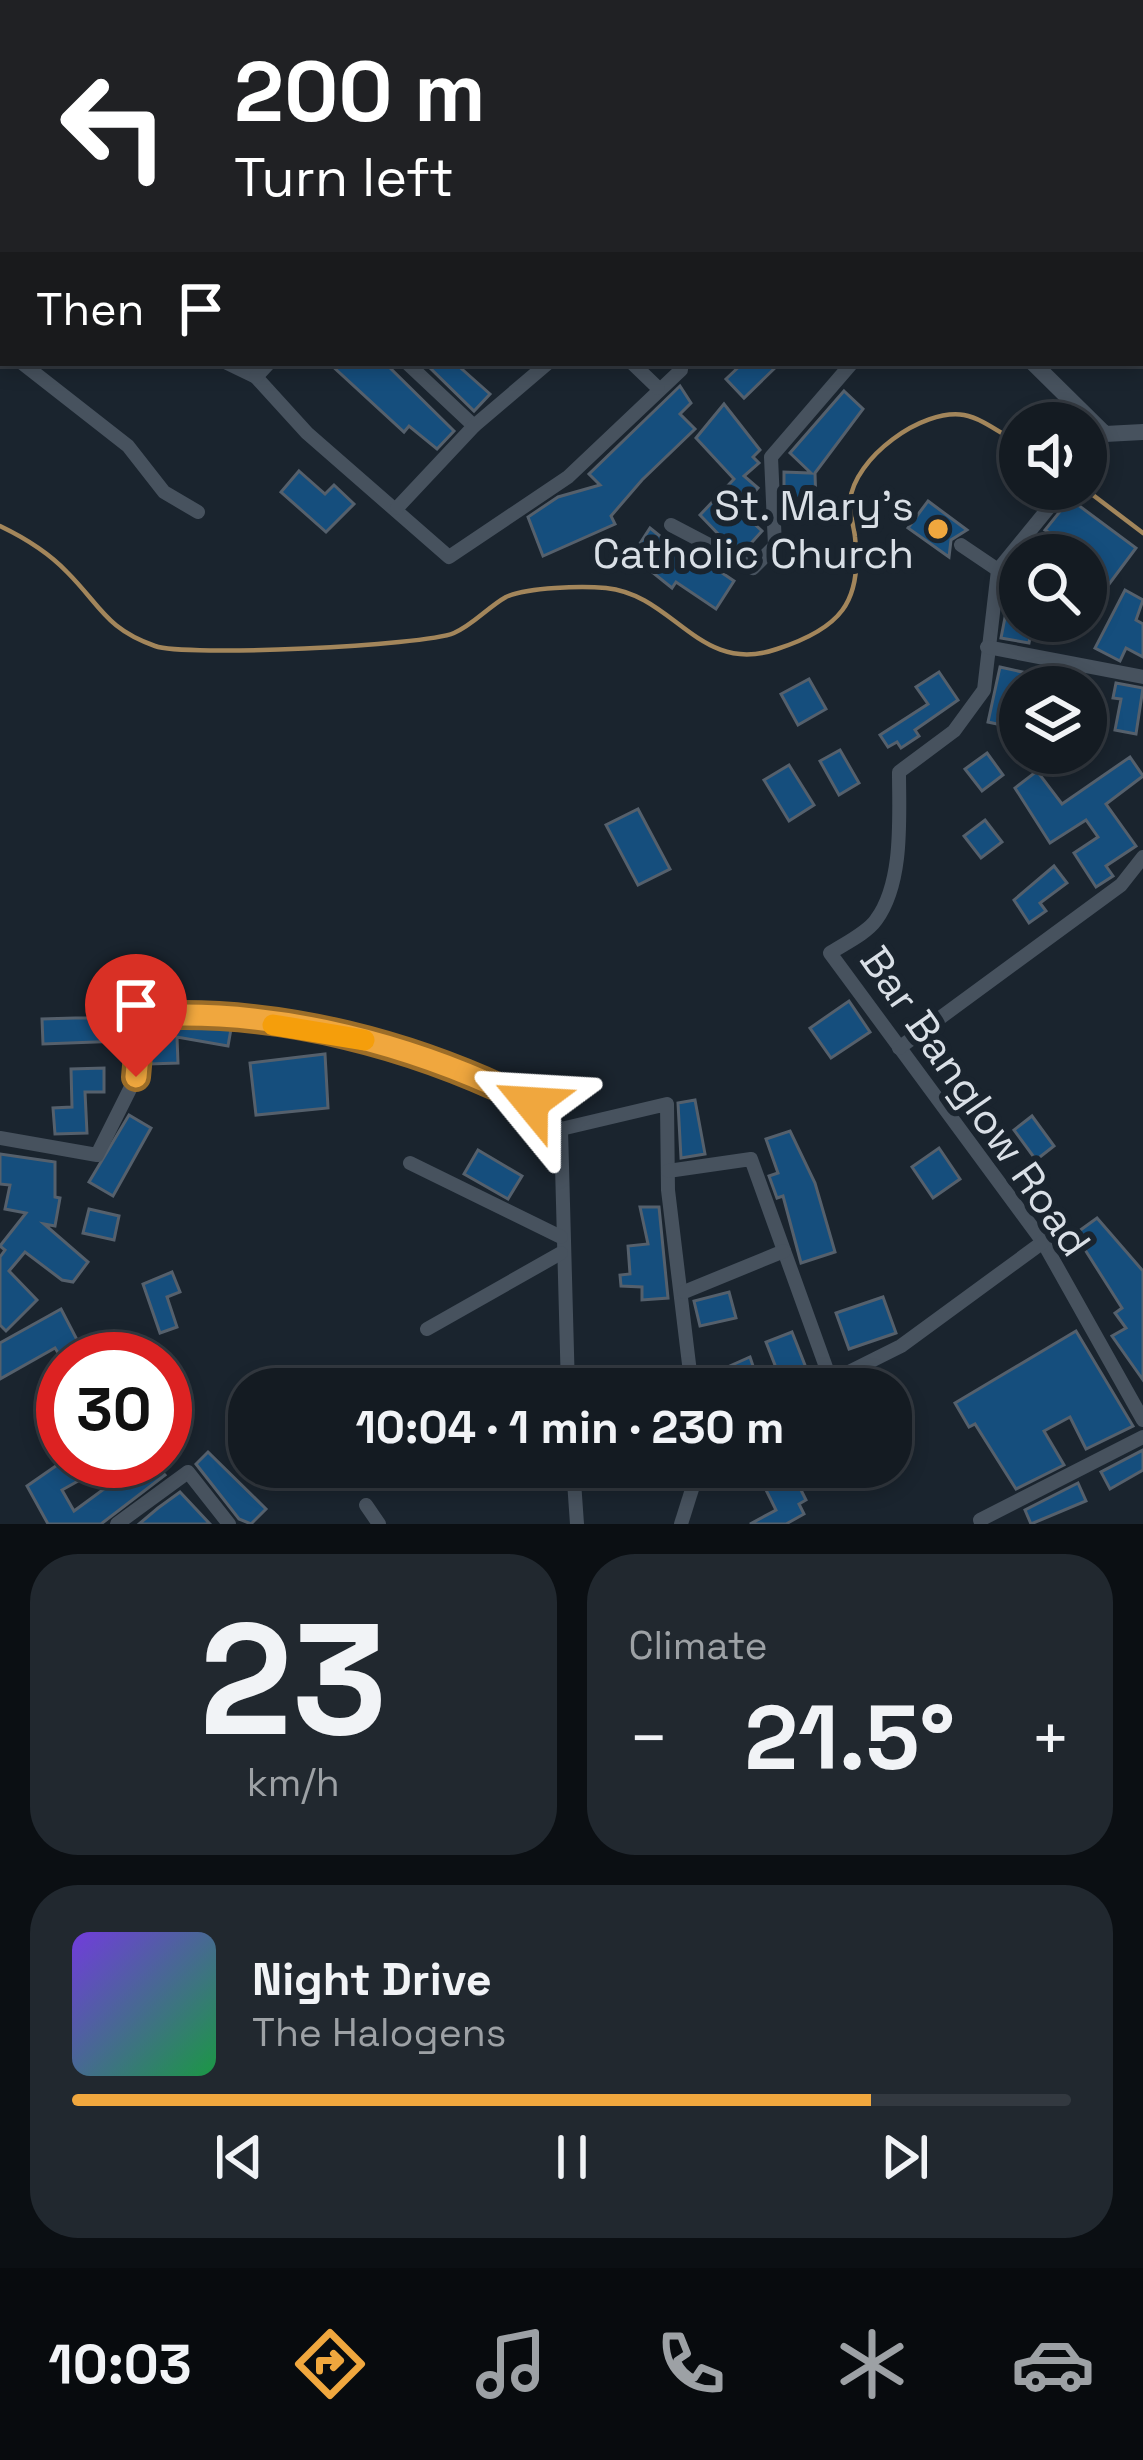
<!DOCTYPE html>
<html lang="en">
<head>
<meta charset="utf-8">
<style>
  :root { --surface:#141b22; --page:#21282f; --text:#f1f3f6; --muted:#9da1a5; --line:#333940; --accent:#f0a73e }
  body { margin:0; font-family:"Space Grotesk",sans-serif; background:var(--page); color:var(--text); height:100vh; display:flex; flex-direction:column; font-size:45px; white-space:nowrap }
  * { box-sizing:border-box; margin:0 }
  p { font-size:39px; color:var(--muted) }
  .icon { flex:none; width:66px; height:66px; fill:none; stroke:currentColor; stroke-width:2; stroke-linecap:round; stroke-linejoin:round }
  .map { position:relative; height:1524px; overflow:hidden }
  .details { display:flex; flex-direction:column; gap:30px; padding:30px; background:#0b0f13; flex:1 }
  .details>* { flex:none }
  .hud { position:absolute; left:0px; top:0px; width:1143px; height:366px; box-shadow:0 6px 18px #0003,0 0 0 3px var(--line); background:#202124; color:#fff; overflow:hidden }
  .buttons { position:absolute; left:999px; top:402px; display:grid; gap:24px }
  .buttons a { display:grid; place-items:center; width:108px; height:108px; border-radius:50%; background:var(--surface); box-shadow:0 6px 18px #0003,0 0 0 3px var(--line); font-size:60px }
  .speed { position:absolute; left:36px; top:1332px; display:flex; gap:24px; font-size:60px; font-weight:700; text-align:center }
  .speed>* { display:grid; place-content:center; width:156px; height:156px; border-radius:50%; background:var(--surface); box-shadow:0 6px 18px #0003,0 0 0 3px var(--line); line-height:1 }
  .speed .limit { border:18px solid #d22; background:#fff; color:#111 }
  .pin { position:absolute; display:grid; place-items:center; width:102px; height:102px; color:#fff; margin:-123px -51px; border-radius:50% 50% 50% 0; rotate:-45deg; box-shadow:0 0 12px #0007 }
  .pin .icon { rotate:45deg }
  .me { position:absolute; width:132px; margin:-66px; rotate:297deg; stroke-linejoin:round; filter:drop-shadow(0 0 9px #0008) }
  .turn { display:flex; align-items:center; gap:42px; height:252px; padding:0 36px; font-size:54px }
  .turn .icon { width:156px; height:156px; stroke-width:2.5 }
  .turn b { display:block; font-size:84px; line-height:102px }
  .then { display:flex; align-items:center; height:114px; padding:0 36px; background:#0003; gap:24px; font-size:45px }
  .big { font-size:90px; font-weight:600; line-height:1.1 }
  .details .widget { flex:1; display:flex; flex-direction:column; justify-content:center; gap:18px; min-width:0; padding:0 42px; border-radius:48px; background:var(--page) }
  .details .dial { align-items:center; gap:0 }
  .dial b { font-size:156px; line-height:1 }
  .song { display:flex; align-items:center; gap:36px }
  .cover { width:144px; height:144px; border-radius:18px; background:linear-gradient(135deg,hsl(260 70% 55%),hsl(140 70% 35%)) }
  .played { height:12px; border-radius:6px; background:linear-gradient(90deg,var(--accent) 80%,var(--line) 80%) }
  .keys { display:flex; justify-content:space-around; direction:ltr }
  .heat { display:flex; justify-content:space-between; align-items:center; font-size:66px; direction:ltr }
  .details .tiles { flex:1; display:grid; gap:30px; grid-template-columns:1fr 1fr }
  .widget:last-child { grid-column:span 2 }
  .trip { position:absolute; left:228px; top:1368px; width:684px; height:120px; border-radius:48px; background:var(--surface); box-shadow:0 6px 18px #0003,0 0 0 3px var(--line); font-weight:600; line-height:120px; text-align:center }
  .tabs { display:flex; height:192px; justify-content:space-around; align-items:center; background:#080b0e; color:var(--muted) }
  .tabs .icon { width:84px; height:84px }
  .tabs .selected { color:var(--accent) }
  .tabs b { font-size:54px; color:var(--text) }
  .map>svg:first-child { display:block }
</style>
</head>
<body>
<div class="map">
<svg width="1143" height="1524" viewBox="0 0 1143 1524">
  <rect width="100%" height="100%" fill="#1a242e"/>
  <g fill="none" stroke-linecap="round" stroke-linejoin="round">
    <g stroke="#a3865b" stroke-width="4.5">
      <polyline points="1085,489 1143,533"/>
      <path d="M 0,526 C 25,538 48,552 67,572 C 101,606 106,629 155,646 C 185,657 424,646 454,633 C 473,625 488,607 506,597 C 528,587 582,586 606,588 C 675,595 699,676 777,649 C 839,629 863,603 855,537 C 854,526 849,513 850,501 C 854,458 922,408 964,415 C 982,418 1003,435 1020,444"/>
    </g>
  </g>
  <g fill="#154e7d" stroke="#55606c" stroke-width="3">
    <polygon points="329,363 385,363 454,431 437,449 409,426 404,432"/>
    <polygon points="425,363 455,363 490,394 474,411"/>
    <polygon points="743,363 780,363 744,398 726,379"/>
    <polygon points="680,386 691,403 680,414 695,429 642,480 611,516 615,524 543,556 528,517 558,497 600,485 589,474"/>
    <polygon points="844,391 863,409 815,473 816,504 784,503 784,472 811,473 790,453"/>
    <polygon points="724,404 760,450 753,457 759,463 744,476 758,488 739,510 762,531 744,551 724,540 700,515 734,479 696,438"/>
    <polygon points="299,471 325,494 334,485 354,504 326,532 281,492"/>
    <polygon points="1070,499 1136,548 1086,615 1086,555 1045,530"/>
    <polygon points="928,501 967,530 951,540 949,557 908,528"/>
    <polygon points="650,528 701,569 706,562 734,581 716,609 676,582 672,588 632,556"/>
    <polygon points="1125,590 1143,600 1136,620 1143,624 1143,657 1126,648 1120,661 1095,648"/>
    <polygon points="1010,592 1020,594 1020,621 1033,621 1029,643 1001,638"/>
    <polygon points="1000,667 1049,678 1048,687 1020,687 1020,729 988,722"/>
    <polygon points="939,672 958,700 915,730 919,736 901,748 897,742 888,747 880,735 928,704 916,687"/>
    <polygon points="809,679 826,709 798,725 781,694"/>
    <polygon points="1116,683 1143,688 1136,734 1115,730 1121,699 1113,698"/>
    <polygon points="840,750 859,783 839,795 820,761"/>
    <polygon points="987,753 1003,775 982,791 965,769"/>
    <polygon points="1130,757 1143,776 1106,804 1136,846 1106,866 1113,876 1096,887 1074,853 1098,837 1086,820 1050,843 1015,788 1037,771 1062,804"/>
    <polygon points="789,765 814,805 789,821 764,780"/>
    <polygon points="638,809 670,869 638,885 606,825"/>
    <polygon points="985,820 1002,842 981,858 964,836"/>
    <polygon points="1054,866 1067,883 1040,903 1046,911 1029,923 1014,900"/>
    <polygon points="849,1001 870,1032 831,1058 810,1028"/>
    <polygon points="75,1018 120,1018 121,1041 43,1044 42,1019"/>
    <polygon points="157,1027 200,1027 231,1029 228,1046 177,1037 178,1063 149,1064"/>
    <polygon points="325,1054 328,1108 256,1115 250,1063"/>
    <polygon points="104,1068 104,1092 85,1092 87,1133 55,1134 53,1108 72,1107 71,1069"/>
    <polygon points="695,1100 705,1154 681,1158 678,1103"/>
    <polygon points="129,1115 151,1128 113,1196 89,1182"/>
    <polygon points="1032,1116 1054,1146 1036,1160 1014,1130"/>
    <polygon points="790,1131 815,1183 835,1252 801,1263 783,1196 777,1198 769,1176 778,1173 766,1139"/>
    <polygon points="939,1148 960,1179 933,1198 912,1167"/>
    <polygon points="478,1150 522,1176 508,1199 464,1174"/>
    <polygon points="0,1154 55,1162 55,1197 60,1198 55,1226 44,1224 88,1262 73,1282 62,1280 25,1252 9,1271 37,1300 6,1331 0,1325 0,1257 5,1250 0,1246 26,1213 5,1209 10,1185 0,1184"/>
    <polygon points="640,1207 659,1207 668,1298 642,1300 642,1287 621,1286 620,1275 630,1274 628,1246 648,1244"/>
    <polygon points="89,1209 119,1216 114,1240 83,1233"/>
    <polygon points="1097,1218 1143,1271 1143,1380 1112,1336 1126,1328 1115,1313 1122,1308 1075,1234"/>
    <polygon points="172,1272 180,1292 167,1297 177,1327 160,1333 143,1284"/>
    <polygon points="729,1292 736,1318 700,1326 694,1301"/>
    <polygon points="883,1297 896,1333 849,1349 836,1313"/>
    <polygon points="61,1309 87,1359 62,1359 55,1348 0,1379 0,1343"/>
    <polygon points="1076,1331 1133,1426 1086,1449 1070,1417 1044,1431 1064,1465 1016,1489 975,1424 969,1427 955,1403"/>
    <polygon points="792,1332 810,1378 784,1388 766,1342"/>
    <polygon points="750,1357 757,1378 733,1389 709,1389 705,1377"/>
    <polygon points="1143,1450 1143,1470 1110,1489 1101,1472"/>
    <polygon points="208,1452 266,1509 251,1524 239,1519 196,1464"/>
    <polygon points="63,1461 114,1461 62,1490 74,1511 142,1461 152,1461 165,1475 101,1524 48,1524 27,1486"/>
    <polygon points="794,1476 806,1500 799,1504 804,1514 786,1524 750,1524 776,1510 766,1490"/>
    <polygon points="1078,1483 1086,1501 1031,1524 1025,1510"/>
    <polygon points="180,1492 210,1524 139,1524 158,1508"/>
  </g>
  <g fill="none" stroke-linecap="round" stroke-linejoin="round">
    <g stroke="#47525e" stroke-width="14">
      <polyline points="110,0 112,3"/>
      <polyline points="846,3 849,0"/>
      <polyline points="0,53 3,54"/>
      <polyline points="0,106 3,109"/>
      <polyline points="1140,254 1143,256"/>
      <polyline points="0,348 3,350"/>
      <polyline points="22,363 128,446 164,492 198,512"/>
      <polyline points="227,363 256,377 307,433 449,557 568,477 681,370 681,363"/>
      <polyline points="407,363 474,426"/>
      <polyline points="632,363 658,388"/>
      <polyline points="256,377 269,363"/>
      <polyline points="1086,460 1105,434"/>
      <path d="M 1064,489 L 998,570 L 984,690 L 954,731 L 899,772 C 899,816 904,882 876,920 C 867,933 844,944 830,953 L 1043,1242 L 1143,1420"/>
      <polyline points="397,508 474,426 548,363"/>
      <polyline points="671,525 753,568 775,546 771,457 852,363"/>
      <polyline points="961,545 998,570"/>
      <polyline points="987,647 1143,677"/>
      <polyline points="899,1048 1121,885 1143,857"/>
      <polyline points="561,1129 667,1104 668,1190 692,1389"/>
      <path d="M 0,1138 L 97,1155 L 136,1077 L 140,1033 L 151,1016 C 274,1009 466,1047 561,1129 L 568,1389"/>
      <polyline points="410,1163 561,1237"/>
      <polyline points="668,1171 751,1159 831,1381"/>
      <polyline points="684,1292 784,1251"/>
      <polyline points="427,1329 561,1253"/>
      <polyline points="815,1389 901,1346 1043,1242"/>
      <polyline points="573,1467 577,1524"/>
      <polyline points="366,1505 379,1524"/>
      <polyline points="980,1520 1143,1437"/>
      <polyline points="117,1524 188,1472 229,1524"/>
      <polyline points="681,1524 699,1467"/>
    </g>
    <g stroke="#47525e" stroke-width="16">
      <polyline points="668,0 670,3"/>
      <polyline points="75,3 78,0"/>
      <polyline points="0,78 3,75"/>
      <polyline points="1033,363 1105,434 1143,432"/>
    </g>
  </g>
  <g fill="none" stroke-linecap="round" stroke-linejoin="round">
    <g stroke="#9c6d28" stroke-width="30">
      <path id="route" d="M 136,1077 L 140,1033 L 151,1016 C 280,1009 416,1045 531,1103"/>
    </g>
    <use href="#route" stroke="#f0a73e" stroke-width="21"/>
    <polyline stroke="#f59e0b" stroke-width="21" points="273,1025 364,1040"/>
  </g>
  <circle fill="#f0a73e" stroke="#1a242e" stroke-width="4.5" cx="938" cy="529" r="12"/>
  <g text-anchor="middle" stroke-width="12" stroke-linejoin="round" paint-order="stroke">
    <g font-size="42" fill="#d9dfe6" stroke="#1a242e" text-anchor="end">
      <text x="914" y="520">St. Mary's<tspan x="914" dy="48">Catholic Church</tspan></text>
    </g>
    <g font-size="42" fill="#d9dfe6" stroke="#1a242e">
      <text transform="translate(976 1101) rotate(55)" y="15">Bar Banglow Road</text>
    </g>
  </g>
</svg>
<div class="buttons">
<a><svg class="icon" aria-label="sound" viewBox="0 0 24 24"><path d="M4 9h4l5-4v14l-5-4H4zM17 9q2 3 0 6"/></svg></a>
<a><svg class="icon" aria-label="search" viewBox="0 0 24 24"><circle cx="10" cy="10" r="6"/><path d="M15 15l6 6"/></svg></a>
<a><svg class="icon" aria-label="layers" viewBox="0 0 24 24"><path d="M12 4l9 5-9 5-9-5zM3 14l9 5 9-5"/></svg></a>
</div>
<div class="speed"><div class="limit">30</div></div>
<div class="pin" style="left:136px;top:1077px;background:#d93025"><svg class="icon" aria-label="arrive" viewBox="0 0 24 24"><path d="M6 21V4h12l-3 4 3 4H6"/></svg></div>
<svg class="me" style="left:531px;top:1103px" viewBox="-20 -20 40 40"><path d="M0-17L14 15 0 8-14 15z" fill="#f0a73e" stroke="#fff" stroke-width="4"/></svg>
<div class="trip">10:04 · 1 min · 230 m</div>
<div class="hud">
<div class="turn"><svg class="icon" aria-label="left" viewBox="0 0 24 24"><path d="M17 20v-9H6M10 6l-5 5 5 5"/></svg><div><b>200 m</b>Turn left</div></div>
<div class="then">Then<svg class="icon" aria-label="arrive" viewBox="0 0 24 24"><path d="M6 21V4h12l-3 4 3 4H6"/></svg></div>
</div>
</div>
<section class="details">
<div class="tiles">
<div class="widget dial"><b>23</b><p>km/h</p></div>
<div class="widget"><p>Climate</p>
<div class="heat"><a>−</a><b class="big">21.5°</b><a>+</a></div>
</div>
<div class="widget">
<div class="song"><i class="cover"></i><div><b>Night Drive</b><p>The Halogens</p></div></div>
<div class="played"></div>
<div class="keys"><svg class="icon" aria-label="previous" viewBox="0 0 24 24"><path d="M18 5L8 12l10 7zM5 5v14"/></svg><svg class="icon" aria-label="pause" viewBox="0 0 24 24"><path d="M8 5v14M16 5v14"/></svg><svg class="icon" aria-label="next" viewBox="0 0 24 24"><path d="M6 5l10 7-10 7zM19 5v14"/></svg></div>
</div>
</div>
</section>
<nav class="tabs">
<b>10:03</b>
<svg class="icon selected" aria-label="directions" viewBox="0 0 24 24"><path d="M12 3l9 9-9 9-9-9zM9 14v-3h6M13 9l2 2-2 2"/></svg>
<svg class="icon" aria-label="music" viewBox="0 0 24 24"><path d="M9 18V5l10-2v13"/><circle cx="6" cy="18" r="3"/><circle cx="16" cy="16" r="3"/></svg>
<svg class="icon" aria-label="phone" viewBox="0 0 24 24"><path d="M5 4h4l2 5-3 2q2 4 5 5l2-3 5 2v4C11 20 4 13 5 4z"/></svg>
<svg class="icon" aria-label="climate" viewBox="0 0 24 24"><path d="M12 3v18M4 7l16 10M4 17L20 7"/></svg>
<svg class="icon" aria-label="car" viewBox="0 0 24 24"><path d="M5 17H2v-5l4-1 3-4h7l3 4 3 1v5h-3M9 17h6M6 11h13"/><circle cx="7" cy="17" r="2"/><circle cx="17" cy="17" r="2"/></svg>
</nav>
</body>
</html>
